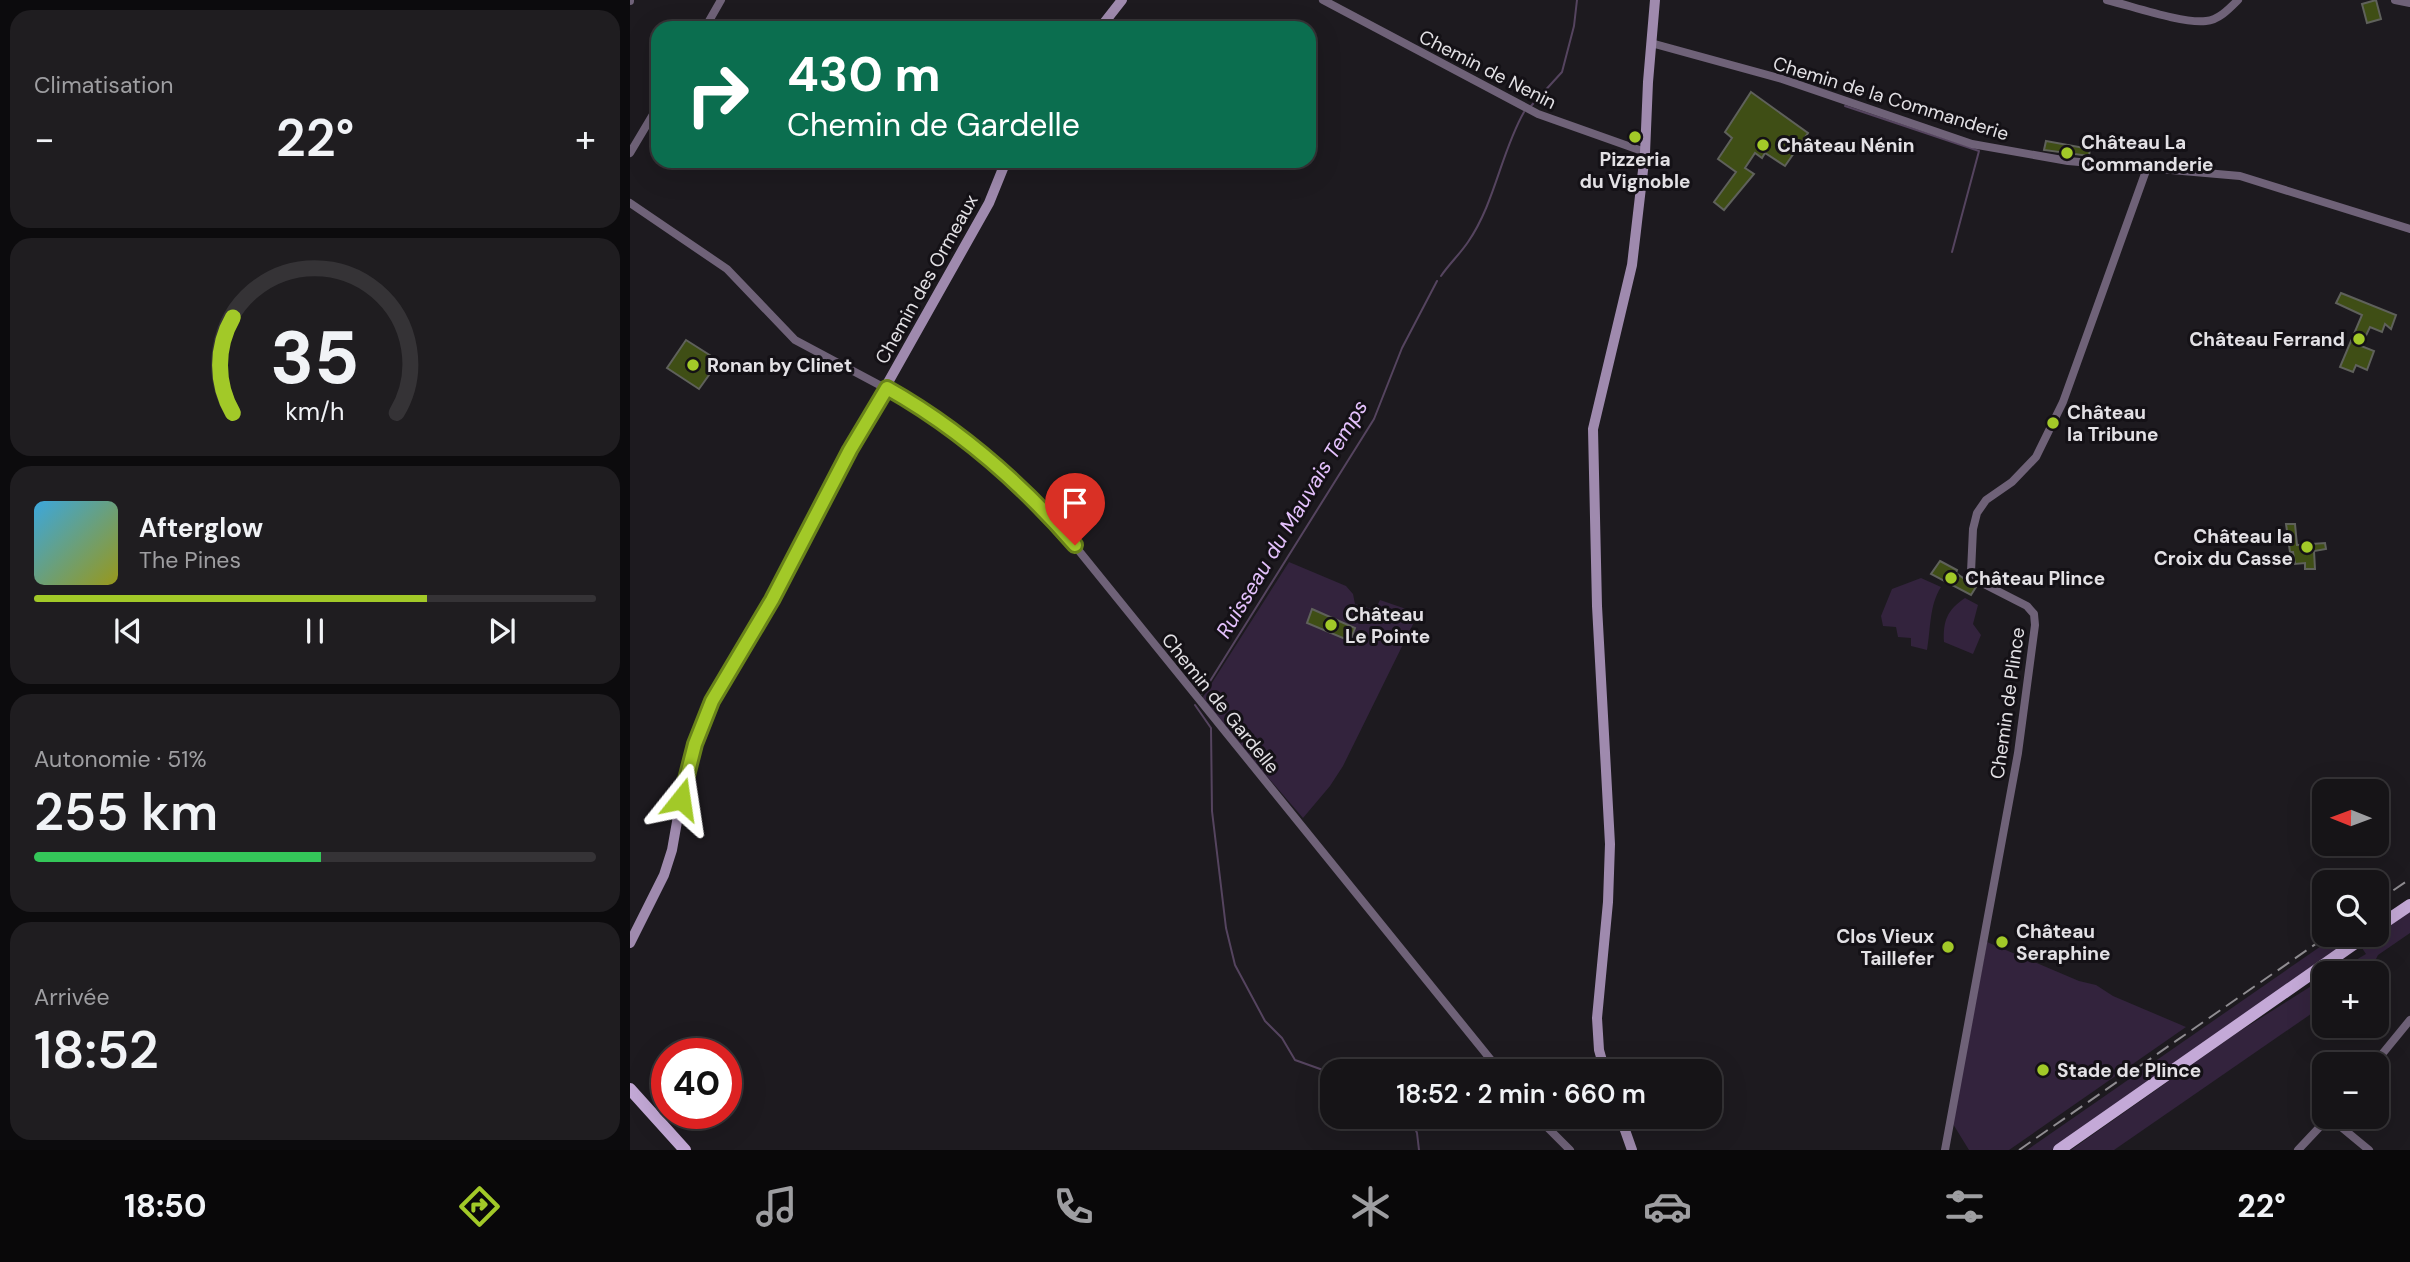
<!DOCTYPE html>
<html lang="fr">
<head>
<meta charset="utf-8">
<style>
  :root { --surface:#161417; --page:#1f1d20; --text:#f1f3f6; --muted:#9e9ea1; --line:#353336; --accent:#a2c928 }
  body { margin:0; font-family:"DM Sans",sans-serif; background:var(--page); color:var(--text); height:100vh; display:flex; flex-direction:column; font-size:26px; white-space:nowrap }
  * { box-sizing:border-box; margin:0 }
  p { font-size:23px; color:var(--muted) }
  .icon { flex:none; width:38px; height:38px; fill:none; stroke:currentColor; stroke-width:2; stroke-linecap:round; stroke-linejoin:round }
  .map { position:relative; flex:1; overflow:hidden }
  .panel { display:flex; flex-direction:column; gap:10px; padding:10px; background:#0c0b0d; width:630px }
  .panel>* { flex:none }
  .top-card { position:absolute; left:21px; top:21px; width:665px; height:147px; border-radius:21px; box-shadow:0 7px 28px #0002,0 0 0 2px var(--line); background:#0b6e4f; color:#fff; overflow:hidden }
  .needle { width:46px; rotate:271deg }
  .tools { position:absolute; left:1682px; top:779px; display:grid; gap:14px }
  .tools a { display:grid; place-items:center; width:77px; height:77px; border-radius:14px; background:var(--surface); box-shadow:0 7px 28px #0002,0 0 0 2px var(--line); font-size:35px }
  .speed { position:absolute; left:21px; top:1038px; display:flex; gap:14px; font-size:35px; font-weight:700; text-align:center }
  .speed>* { display:grid; place-content:center; width:91px; height:91px; border-radius:50%; background:var(--surface); box-shadow:0 7px 28px #0002,0 0 0 2px var(--line); line-height:1 }
  .speed .limit { border:10px solid #d22; background:#fff; color:#111 }
  .pin { position:absolute; display:grid; place-items:center; width:60px; height:60px; color:#fff; margin:-72px -30px; border-radius:50% 50% 50% 0; rotate:-45deg; box-shadow:0 0 7px #0007 }
  .pin .icon { rotate:45deg }
  .me { position:absolute; width:77px; margin:-38px; rotate:15deg; stroke-linejoin:round; filter:drop-shadow(0 0 5px #0008) }
  .turn { display:flex; align-items:center; gap:24px; height:147px; padding:0 21px; font-size:32px }
  .turn .icon { width:91px; height:91px; stroke-width:2.5 }
  .turn b { display:block; font-size:49px; line-height:60px }
  .big { font-size:52px; font-weight:600; line-height:1.1 }
  .panel .card { flex:1; display:flex; flex-direction:column; justify-content:center; gap:10px; min-width:0; padding:0 24px; border-radius:21px; background:var(--page) }
  .panel .dial { align-items:center; gap:0 }
  .dial svg { height:182px; overflow:visible; fill:none; stroke:var(--line); stroke-width:7; stroke-linecap:round; text-anchor:middle }
  .dial text { fill:var(--text); stroke:none }
  .song { display:flex; align-items:center; gap:21px }
  .cover { width:84px; height:84px; border-radius:10px; background:linear-gradient(135deg,hsl(200 70% 55%),hsl(60 70% 35%)) }
  .played { height:7px; border-radius:4px; background:linear-gradient(90deg,var(--accent) 70%,var(--line) 70%) }
  .keys { display:flex; justify-content:space-around; direction:ltr }
  .heat { display:flex; justify-content:space-between; align-items:center; font-size:38px; direction:ltr }
  .charge { height:10px; border-radius:5px; background:linear-gradient(90deg,#34c759 51%,var(--line) 0) }
  .trip { position:absolute; left:690px; top:1059px; width:402px; height:70px; border-radius:21px; background:var(--surface); box-shadow:0 7px 28px #0002,0 0 0 2px var(--line); font-weight:600; line-height:70px; text-align:center }
  .dock { display:flex; height:112px; justify-content:space-around; align-items:center; background:#090809; color:var(--muted) }
  .dock .icon { width:49px; height:49px }
  .dock .selected { color:var(--accent) }
  .dock b { font-size:32px; color:var(--text) }
  main { display:flex; flex:1; min-height:0 }
  .map>svg:first-child { display:block }
</style>
</head>
<body>
<main>
<section class="panel">
<div class="card"><p>Climatisation</p>
<div class="heat"><a>−</a><b class="big">22°</b><a>+</a></div>
</div>
<div class="card dial"><svg viewBox="0 0 100 80">
<path d="M14 69A42 42 0 1 1 86 69"/>
<path d="M14 69A42 42 0 0 1 14 27" stroke="#a2c928"/>
<text x="50" y="56" font-size="32" font-weight="700">35</text>
<text x="50" y="72" font-size="11">km/h</text>
</svg></div>
<div class="card">
<div class="song"><i class="cover"></i><div><b>Afterglow</b><p>The Pines</p></div></div>
<div class="played"></div>
<div class="keys"><svg class="icon" aria-label="previous" viewBox="0 0 24 24"><path d="M18 5L8 12l10 7zM5 5v14"/></svg><svg class="icon" aria-label="pause" viewBox="0 0 24 24"><path d="M8 5v14M16 5v14"/></svg><svg class="icon" aria-label="next" viewBox="0 0 24 24"><path d="M6 5l10 7-10 7zM19 5v14"/></svg></div>
</div>
<div class="card"><p>Autonomie · 51%</p><b class="big">255 km</b><div class="charge"></div></div>
<div class="card"><p>Arrivée</p><b class="big">18:52</b></div>
</section>
<div class="map">
<svg width="1780" height="1150" viewBox="0 0 1780 1150">
  <rect width="100%" height="100%" fill="#1d1a1f"/>
  <g fill="#33233d">
    <polygon points="659,562 716,586 723,594 725,604 745,610 750,600 782,611 785,610 788,614 713,766 700,786 673,818 571,700"/>
    <path d="M 1291,578 L 1311,587 C 1299,606 1301,628 1297,650 L 1281,646 L 1281,638 L 1268,637 L 1266,627 L 1253,626 L 1251,616 L 1262,589 Z"/>
    <path d="M 1335,598 L 1348,605 L 1343,624 L 1351,635 L 1343,654 L 1314,642 C 1313,621 1317,610 1335,598 Z"/>
    <polygon points="1780,911 1780,933 1748,955 1746,959 1749,961 1735,973 1704,973 1736,954 1730,945"/>
    <polygon points="1707,935 1732,935 1422,1150 1397,1150"/>
    <polygon points="1357,942 1449,981 1466,985 1483,996 1556,1027 1379,1150 1339,1150 1323,1124"/>
    <polygon points="1694,978 1694,1005 1484,1150 1441,1150 1607,1033"/>
  </g>
  <g fill="none" stroke-linecap="round" stroke-linejoin="round">
    <g stroke="#55445f" stroke-width="2">
      <polyline points="901,106 932,72 944,26 947,0"/>
      <polyline points="1215,106 1349,151 1322,252"/>
      <path d="M 811,276 C 819,264 830,254 838,242 C 865,203 871,152 894,112"/>
      <polyline points="572,694 744,419 772,348 807,281"/>
      <polyline points="565,705 581,728 582,811 596,928 605,965 635,1021 652,1038 665,1060 693,1070 702,1076"/>
      <polyline points="780,1116 787,1133 789,1150"/>
    </g>
  </g>
  <g fill="#3f4e15" stroke="#5f615b" stroke-width="2">
    <polygon points="1746,0 1751,19 1737,23 1732,4"/>
    <polygon points="1121,92 1178,133 1155,166 1135,153 1132,158 1125,153 1115,168 1124,174 1094,210 1084,202 1106,172 1088,159 1102,138 1095,132"/>
    <polygon points="1416,141 1460,149 1459,156 1414,150"/>
    <polygon points="1711,293 1766,315 1761,329 1755,324 1752,332 1740,327 1731,346 1744,351 1737,370 1726,365 1723,372 1710,367 1732,315 1706,303"/>
    <polygon points="56,340 89,361 69,389 37,368"/>
    <polygon points="1656,524 1665,524 1667,545 1695,543 1696,549 1684,551 1685,569 1675,569 1675,563 1665,564 1663,552 1660,552"/>
    <polygon points="1310,561 1327,570 1326,573 1346,587 1341,595 1301,574"/>
    <polygon points="682,609 725,628 720,641 677,623"/>
  </g>
  <g fill="none" stroke-linecap="round" stroke-linejoin="round">
    <g stroke="#6f6278" stroke-width="8">
      <polyline points="693,0 908,114 1015,152"/>
      <path d="M 1477,0 C 1502,6 1553,24 1576,21 C 1589,20 1600,8 1608,0"/>
      <polyline points="1765,0 1780,3"/>
      <polyline points="0,1 0,0"/>
      <polyline points="75,28 91,0"/>
      <polyline points="1021,43 1152,79 1342,144 1438,161 1610,176 1780,229"/>
      <polyline points="0,153 28,106"/>
      <polyline points="0,203 97,269 165,340 285,404 332,437 424,520 870,1071"/>
      <polyline points="1744,1064 1780,1020"/>
      <polyline points="906,1116 940,1150"/>
      <polyline points="1699,1117 1739,1150"/>
      <polyline points="1315,1150 1388,753 1405,625 1404,614 1397,606 1352,583 1341,572 1343,529 1347,513 1356,500 1382,482 1406,457 1433,402 1517,168"/>
      <polyline points="1668,1150 1700,1116"/>
    </g>
    <g stroke="#9f8aae" stroke-width="10">
      <polyline points="470,28 492,0"/>
      <polyline points="0,943 34,875 42,850 51,799 65,744 82,701 142,600 220,450 359,203 376,161"/>
      <polyline points="975,1071 969,1050 967,1018 978,902 980,844 967,606 963,429 1002,265 1015,153 1018,82 1025,0"/>
      <polyline points="990,1116 1002,1150"/>
    </g>
    <g stroke="#c4a9d7" stroke-width="12">
      <polyline points="1746,928 1780,905"/>
      <polyline points="0,1089 55,1150"/>
      <polyline points="1429,1150 1738,934"/>
    </g>
    <g stroke="#908d92" stroke-width="2" stroke-dasharray="14 7" stroke-linecap="butt">
      <polyline points="1746,902 1780,879"/>
      <polyline points="1389,1150 1700,934"/>
    </g>
  </g>
  <g fill="none" stroke-linecap="round" stroke-linejoin="round">
    <g stroke="#69831a" stroke-width="18">
      <path id="route" d="M 51,799 L 65,744 L 82,701 L 142,600 L 220,450 L 257,388 C 328,428 391,483 445,545"/>
    </g>
    <use href="#route" stroke="#a2c928" stroke-width="12"/>
  </g>
  <g fill="#a2c928" stroke="#141116" stroke-width="2.5">
    <circle cx="1005" cy="137" r="7"/>
    <circle cx="1133" cy="145" r="7"/>
    <circle cx="1437" cy="153" r="7"/>
    <circle cx="1729" cy="339" r="7"/>
    <circle cx="63" cy="365" r="7"/>
    <circle cx="1423" cy="423" r="7"/>
    <circle cx="1677" cy="547" r="7"/>
    <circle cx="1321" cy="578" r="7"/>
    <circle cx="701" cy="625" r="7"/>
    <circle cx="1372" cy="942" r="7"/>
    <circle cx="1318" cy="947" r="7"/>
    <circle cx="1413" cy="1070" r="7"/>
  </g>
  <g text-anchor="middle" stroke-width="6" stroke-linejoin="round" paint-order="stroke">
    <g font-size="19" fill="#e3e1e5" stroke="#141116">
      <text transform="translate(858 69) rotate(27)" y="7">Chemin de Nenin</text>
      <text transform="translate(1261 98) rotate(17)" y="7">Chemin de la Commanderie</text>
      <text transform="translate(296 279) rotate(-61)" y="7">Chemin des Ormeaux</text>
      <text transform="translate(591 703) rotate(51)" y="7">Chemin de Gardelle</text>
      <text transform="translate(1377 703) rotate(-82)" y="7">Chemin de Plince</text>
    </g>
    <g font-size="19" font-weight="bold" fill="#e3e1e5" stroke="#141116" text-anchor="start">
      <text x="1451" y="149">Château La<tspan x="1451" dy="22">Commanderie</tspan></text>
      <text x="1147" y="152">Château Nénin</text>
      <text x="1005" y="166" text-anchor="middle">Pizzeria<tspan x="1005" dy="22">du Vignoble</tspan></text>
      <text x="1715" y="346" text-anchor="end">Château Ferrand</text>
      <text x="77" y="372">Ronan by Clinet</text>
      <text x="1437" y="419">Château<tspan x="1437" dy="22">la Tribune</tspan></text>
      <text x="1663" y="543" text-anchor="end">Château la<tspan x="1663" dy="22">Croix du Casse</tspan></text>
      <text x="1335" y="585">Château Plince</text>
      <text x="715" y="621">Château<tspan x="715" dy="22">Le Pointe</tspan></text>
      <text x="1386" y="938">Château<tspan x="1386" dy="22">Seraphine</tspan></text>
      <text x="1304" y="943" text-anchor="end">Clos Vieux<tspan x="1304" dy="22">Taillefer</tspan></text>
      <text x="1427" y="1077">Stade de Plince</text>
    </g>
    <g font-size="21" font-style="italic" fill="#e5c2fe" stroke="#141116">
      <text transform="translate(662 519) rotate(-59)" y="7">Ruisseau du Mauvais Temps</text>
    </g>
  </g>
</svg>
<div class="tools">
<a><svg class="needle" viewBox="-14 -14 28 28"><path d="M0-13l5 13h-10z" fill="#e53935"/><path d="M0 13l5-13h-10z" fill="#9e9ea1"/></svg></a>
<a><svg class="icon" aria-label="search" viewBox="0 0 24 24"><circle cx="10" cy="10" r="6"/><path d="M15 15l6 6"/></svg></a>
<a>+</a>
<a>−</a>
</div>
<div class="speed"><div class="limit">40</div></div>
<div class="pin" style="left:445px;top:545px;background:#d93025"><svg class="icon" aria-label="arrive" viewBox="0 0 24 24"><path d="M6 21V4h12l-3 4 3 4H6"/></svg></div>
<svg class="me" style="left:51px;top:799px" viewBox="-20 -20 40 40"><path d="M0-17L14 15 0 8-14 15z" fill="#a2c928" stroke="#fff" stroke-width="4"/></svg>
<div class="trip">18:52 · 2 min · 660 m</div>
<div class="top-card">
<div class="turn"><svg class="icon" aria-label="right" viewBox="0 0 24 24"><path d="M7 20v-9h11M14 6l5 5-5 5"/></svg><div><b>430 m</b>Chemin de Gardelle</div></div>
</div>
</div>
</main>
<nav class="dock">
<b>18:50</b>
<svg class="icon selected" aria-label="directions" viewBox="0 0 24 24"><path d="M12 3l9 9-9 9-9-9zM9 14v-3h6M13 9l2 2-2 2"/></svg>
<svg class="icon" aria-label="music" viewBox="0 0 24 24"><path d="M9 18V5l10-2v13"/><circle cx="6" cy="18" r="3"/><circle cx="16" cy="16" r="3"/></svg>
<svg class="icon" aria-label="phone" viewBox="0 0 24 24"><path d="M5 4h4l2 5-3 2q2 4 5 5l2-3 5 2v4C11 20 4 13 5 4z"/></svg>
<svg class="icon" aria-label="climate" viewBox="0 0 24 24"><path d="M12 3v18M4 7l16 10M4 17L20 7"/></svg>
<svg class="icon" aria-label="car" viewBox="0 0 24 24"><path d="M5 17H2v-5l4-1 3-4h7l3 4 3 1v5h-3M9 17h6M6 11h13"/><circle cx="7" cy="17" r="2"/><circle cx="17" cy="17" r="2"/></svg>
<svg class="icon" aria-label="filters" viewBox="0 0 24 24"><path d="M4 7h16M4 17h16"/><circle cx="9" cy="7" r="2"/><circle cx="15" cy="17" r="2"/></svg>
<b>22°</b>
</nav>
</body>
</html>
